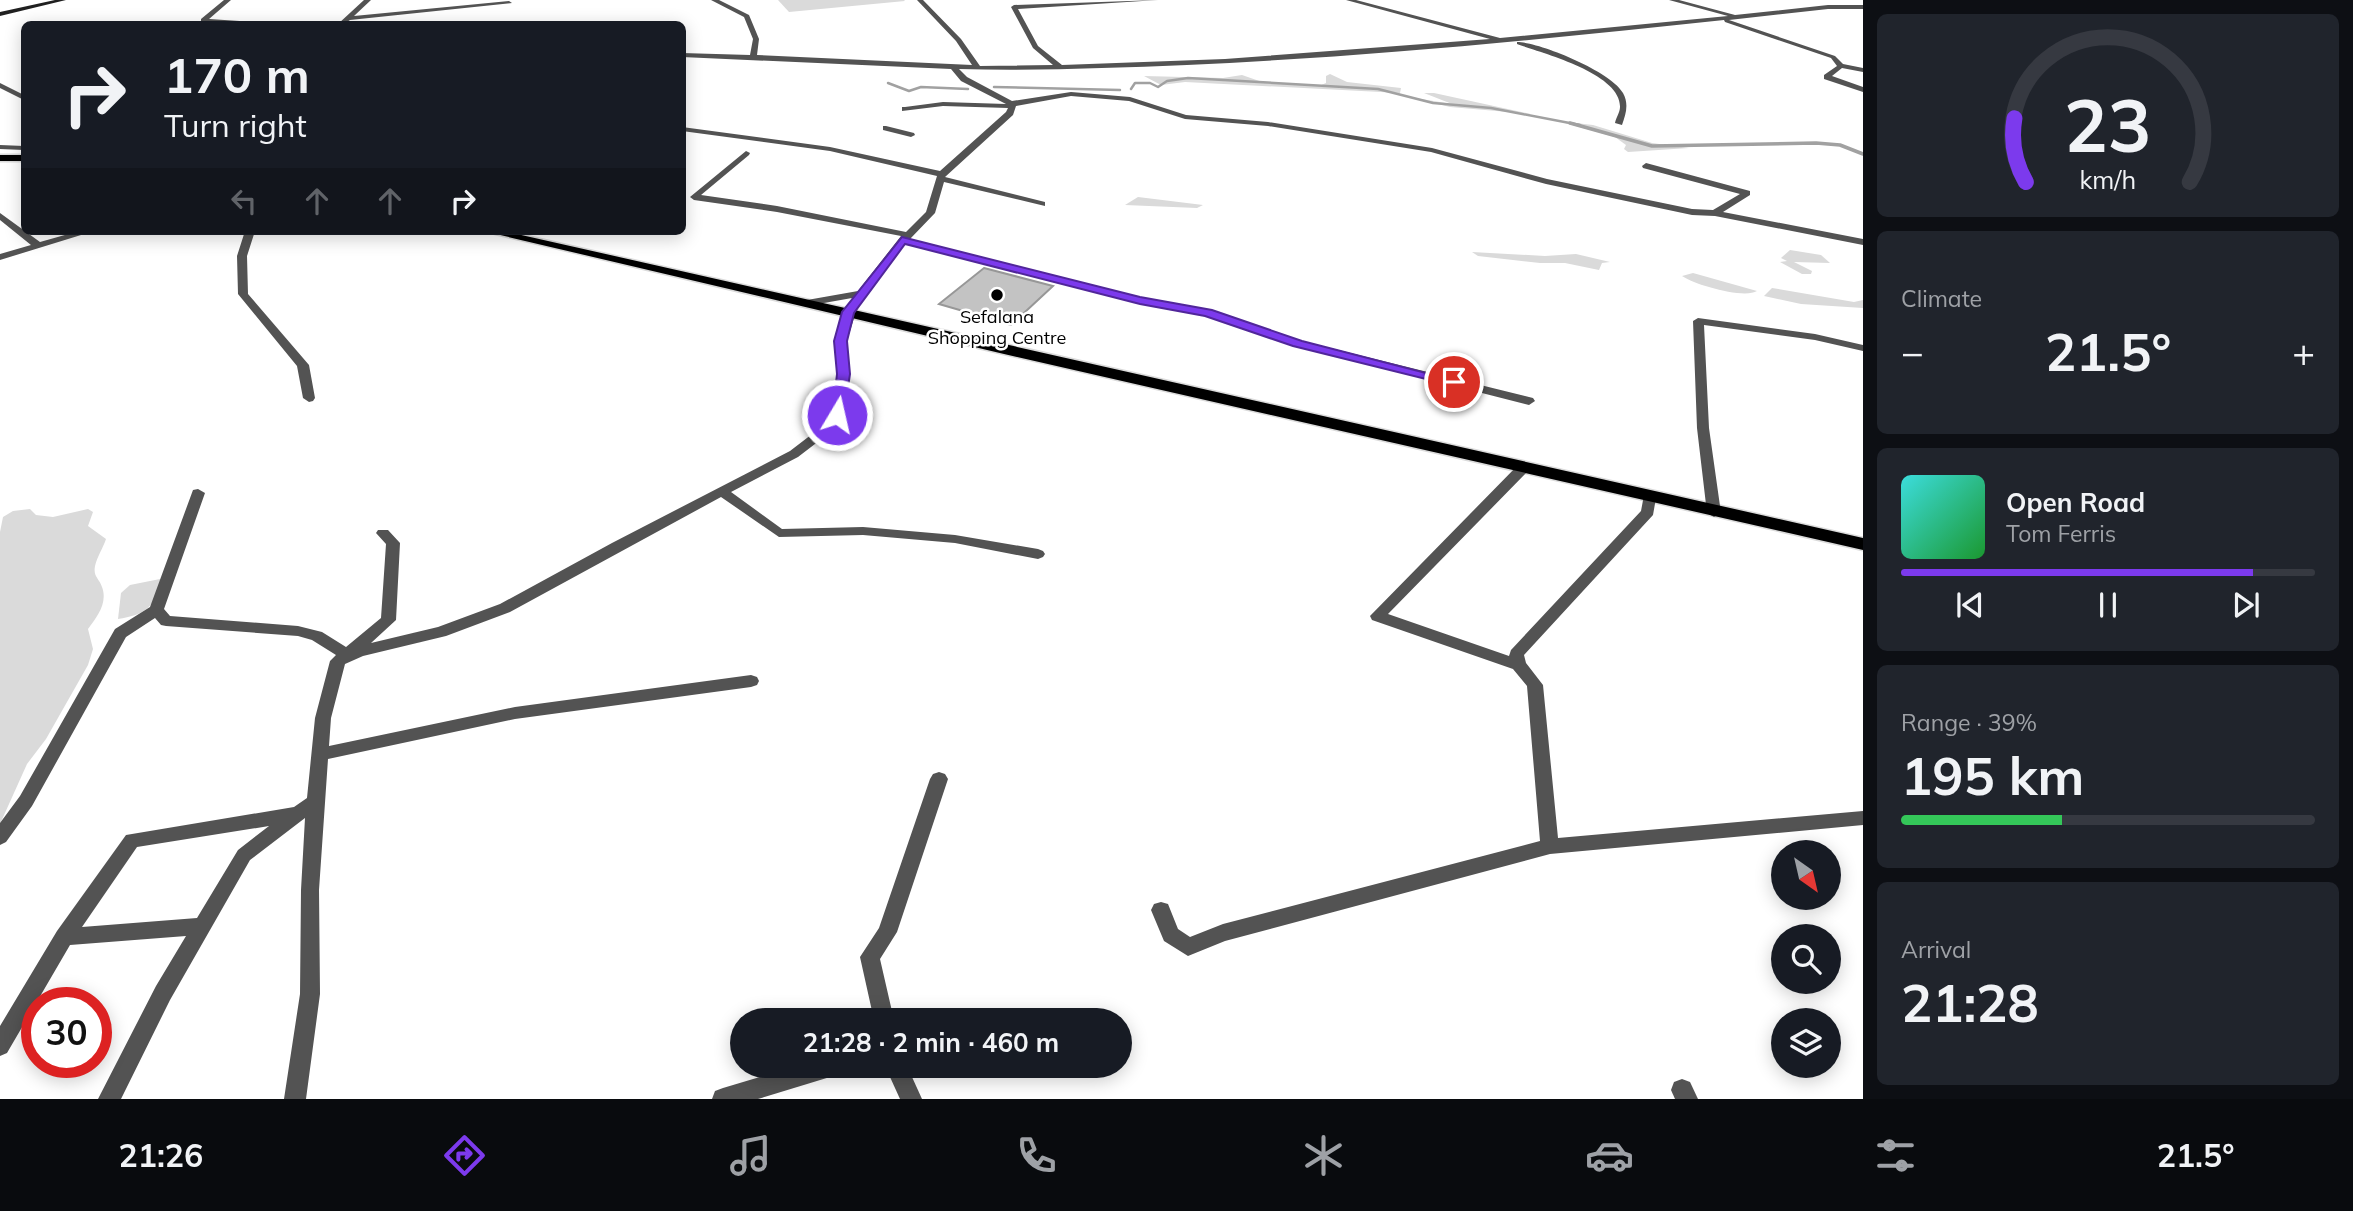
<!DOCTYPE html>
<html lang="en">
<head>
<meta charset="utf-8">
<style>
  :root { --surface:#171b24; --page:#20242c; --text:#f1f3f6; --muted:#9ea1a6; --line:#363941; --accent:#7c3aed }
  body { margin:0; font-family:Mulish,sans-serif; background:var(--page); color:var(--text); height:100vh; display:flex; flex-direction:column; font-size:26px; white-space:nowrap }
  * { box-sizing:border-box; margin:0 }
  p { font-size:23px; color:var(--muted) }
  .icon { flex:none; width:38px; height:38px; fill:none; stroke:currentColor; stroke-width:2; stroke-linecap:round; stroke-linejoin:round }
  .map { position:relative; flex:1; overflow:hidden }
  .panel { display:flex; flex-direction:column; gap:14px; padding:14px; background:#0d0f14; width:490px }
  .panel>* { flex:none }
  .banner { position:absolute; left:21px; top:21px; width:665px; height:214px; border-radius:10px; box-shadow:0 4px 18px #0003; background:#171b24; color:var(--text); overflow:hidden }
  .needle { width:46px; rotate:146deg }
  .fabs { position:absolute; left:1771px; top:840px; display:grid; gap:14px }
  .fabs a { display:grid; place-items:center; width:70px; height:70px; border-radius:50%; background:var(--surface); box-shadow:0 4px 18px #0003; font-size:35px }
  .speed { position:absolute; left:21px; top:987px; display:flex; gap:14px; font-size:35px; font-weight:700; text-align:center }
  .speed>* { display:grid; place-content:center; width:91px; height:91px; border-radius:50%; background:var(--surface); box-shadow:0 4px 18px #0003; line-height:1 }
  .speed .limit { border:10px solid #d22; background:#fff; color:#111 }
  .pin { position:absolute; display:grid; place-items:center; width:60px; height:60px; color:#fff; margin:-30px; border:4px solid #fff; border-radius:50%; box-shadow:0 2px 7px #0007 }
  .me { position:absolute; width:77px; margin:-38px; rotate:9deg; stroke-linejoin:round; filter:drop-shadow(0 0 5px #0008) }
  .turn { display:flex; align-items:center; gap:24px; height:147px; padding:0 28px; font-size:32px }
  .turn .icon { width:91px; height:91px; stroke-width:2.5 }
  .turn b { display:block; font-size:49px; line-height:60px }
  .lanes { display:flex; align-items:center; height:66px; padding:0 28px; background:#0003; justify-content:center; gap:35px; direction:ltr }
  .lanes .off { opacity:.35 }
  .big { font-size:52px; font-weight:700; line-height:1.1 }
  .panel .tile { flex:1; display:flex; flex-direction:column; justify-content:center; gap:10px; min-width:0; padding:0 24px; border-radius:10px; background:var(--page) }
  .panel .dial { align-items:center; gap:0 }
  .dial svg { height:182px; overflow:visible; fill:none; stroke:var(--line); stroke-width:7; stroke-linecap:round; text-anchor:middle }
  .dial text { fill:var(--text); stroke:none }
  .song { display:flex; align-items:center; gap:21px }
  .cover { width:84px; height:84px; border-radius:10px; background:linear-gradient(135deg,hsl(180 70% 55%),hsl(130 70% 35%)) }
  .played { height:7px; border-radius:4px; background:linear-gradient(90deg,var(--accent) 85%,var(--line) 85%) }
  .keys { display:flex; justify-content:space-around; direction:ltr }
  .heat { display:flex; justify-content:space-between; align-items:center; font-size:38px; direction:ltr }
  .charge { height:10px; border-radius:5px; background:linear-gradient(90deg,#34c759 39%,var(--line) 0) }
  .trip { position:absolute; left:730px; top:1008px; width:402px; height:70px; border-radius:35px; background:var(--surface); box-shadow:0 4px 18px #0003; font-weight:700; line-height:70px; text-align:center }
  .tab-bar { display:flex; height:112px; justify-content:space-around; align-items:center; background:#090b0e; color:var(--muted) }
  .tab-bar .icon { width:49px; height:49px }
  .tab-bar .on { color:var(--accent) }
  .tab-bar b { font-size:32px; color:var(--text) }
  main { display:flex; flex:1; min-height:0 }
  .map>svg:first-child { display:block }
</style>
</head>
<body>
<main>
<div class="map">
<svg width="1863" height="1099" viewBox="0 0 1863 1099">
  <rect width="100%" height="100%" fill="#fff"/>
  <g fill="#dadada">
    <polygon points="778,0 904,0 905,1 789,12"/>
    <polygon points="1330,74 1347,82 1401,88 1400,93 1185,82 1161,85 1144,76 1223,78 1242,75 1265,83 1319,86 1326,83 1326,76"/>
    <polygon points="1424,93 1434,93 1531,114 1450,107 1409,97 1452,104"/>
    <polygon points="1558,121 1593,125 1652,143 1689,148 1628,152 1624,149 1626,145 1615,137"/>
    <polygon points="1138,197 1203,205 1197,208 1125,205"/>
    <polygon points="1790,250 1821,255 1830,263 1794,262 1812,271 1811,274 1802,274 1780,262 1787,261 1781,258"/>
    <polygon points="1472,252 1545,256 1576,254 1610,262 1602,263 1599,270 1565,263 1540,263 1478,256"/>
    <path d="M 1693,273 L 1757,291 C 1744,299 1695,285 1682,276 Z"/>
    <polygon points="1772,288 1854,302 1863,300 1863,308 1801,304 1764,296"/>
    <path d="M 30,509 L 36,515 L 53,517 L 88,509 L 93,512 L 88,526 L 106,539 C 103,548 97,557 95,566 C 93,577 99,578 102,587 C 108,603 97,617 88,629 L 93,649 L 88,665 L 46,739 L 27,764 L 0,824 L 0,532 L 3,517 L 13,511 Z"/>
    <path d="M 160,579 L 162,584 C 153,608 144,615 118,619 L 121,593 L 130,585 Z"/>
  </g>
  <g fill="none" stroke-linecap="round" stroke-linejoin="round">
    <g stroke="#a1a1a1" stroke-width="2.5">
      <polyline points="888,83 909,91 921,87 968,89"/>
      <polyline points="994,87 1120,90"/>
      <polyline points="1131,89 1135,83 1150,83 1158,87 1167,81 1188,78 1378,89 1433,103 1491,108 1580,125"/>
    </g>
    <polyline stroke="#a1a1a1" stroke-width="3.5" points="1570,123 1652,146 1816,143 1840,145 1863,154"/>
  </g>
  <polygon fill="#c3c3c3" stroke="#979797" stroke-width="2" points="984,268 1053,286 1011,325 939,304"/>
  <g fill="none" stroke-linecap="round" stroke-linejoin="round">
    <g stroke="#dbdbdb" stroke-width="3">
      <g id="primary">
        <rect x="0" y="155" width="24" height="6"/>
        <polygon points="483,231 504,231 1863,538 1863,550 1004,354"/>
      </g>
    </g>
    <g fill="#535353" fill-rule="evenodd">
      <polygon points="224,0 231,0 209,19 255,22 258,24 201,21 201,19"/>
      <polygon points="364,0 371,0 354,16 509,1 512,3 350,20 344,24 338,24"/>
      <path d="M 711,0 L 719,0 L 749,15 L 759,39 L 757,55 L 972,65 L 956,41 L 917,0 L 923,0 L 961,39 L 980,66 L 1053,65 L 1033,48 L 1011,7 L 1014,5 L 1158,0 L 1018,9 L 1038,46 L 1062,65 L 1225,59 L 1490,39 L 1346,0 L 1356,0 L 1500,38 L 1728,16 L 1669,0 L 1679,0 L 1735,15 L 1828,5 L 1863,5 L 1863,9 L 1828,9 L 1729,20 L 1835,56 L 1843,64 L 1863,68 L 1863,72 L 1842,68 L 1832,76 L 1863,87 L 1863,92 L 1824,79 L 1824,75 L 1837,66 L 1831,58 L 1725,22 L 1724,20 C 1546,39 1366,57 1187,65 C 1111,68 1035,71 959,69 L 967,77 L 1012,101 L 1071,92 L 1130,97 L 1186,115 L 1268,122 L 1432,148 L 1547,179 L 1692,209 L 1713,210 L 1740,194 L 1643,168 L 1642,166 L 1646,163 L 1750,191 L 1750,195 L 1723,212 L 1863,239 L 1863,245 L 1715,216 L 1692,215 L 1546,184 L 1431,152 L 1268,126 L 1185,119 L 1129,101 L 1071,96 L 1016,106 L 1013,115 L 945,177 L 1045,202 L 1045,206 L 944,182 L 935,213 L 910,239 L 1140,297 L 1212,311 L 1302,341 L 1533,398 L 1535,401 L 1529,405 L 1525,404 L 1294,345 L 1206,316 L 1140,303 L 905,243 L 859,302 L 847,341 L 849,374 L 841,418 L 828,434 L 798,457 L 731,492 L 782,529 L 863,527 L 955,535 L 1038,549 L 1043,551 L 1045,554 L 1043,557 L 1038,559 L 955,543 L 863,535 L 779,537 L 721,497 L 510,612 L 446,636 L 363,656 L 345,664 L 331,718 L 329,746 L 515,707 L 751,675 L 757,677 L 759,681 L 757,685 L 751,687 L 515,719 L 328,759 L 319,890 L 320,994 L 306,1099 L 284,1099 L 300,994 L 301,890 L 305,818 L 250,860 L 170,1000 L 121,1099 L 98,1099 L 156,986 L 186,936 L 70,945 L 7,1053 L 0,1056 L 0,1026 L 57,931 L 126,835 L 294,807 L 307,798 L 315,718 L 330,661 L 336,655 L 312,640 L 298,636 L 166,626 L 161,625 L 155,618 L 126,637 L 32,806 L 6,842 L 0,845 L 0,823 L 20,796 L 115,629 L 150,607 L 193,490 L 198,489 L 205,493 L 164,609 L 170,616 L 298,626 L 322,632 L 346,647 L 381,618 L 386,544 L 376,533 L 378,530 L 388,530 L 400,543 L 396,620 L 371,643 L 438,627 L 500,604 L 612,543 L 790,451 L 820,428 L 831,415 L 837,374 L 835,341 L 852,298 L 807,306 L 802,303 L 807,300 L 858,291 L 901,236 L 777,212 L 694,200 L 690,197 L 746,151 L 750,153 L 749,155 L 701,195 L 777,206 L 906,232 L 926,212 L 937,176 L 830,151 L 682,131 L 682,127 L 830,147 L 940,171 L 1006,112 L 1008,108 L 943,106 L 902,111 L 902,107 L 905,107 L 943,102 L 1006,104 L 961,81 L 951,69 L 682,57 L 682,53 L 750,55 L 753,39 L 744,17 ZM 269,826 L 238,850 L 197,918 L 82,927 L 137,847 Z"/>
      <path d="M 1517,42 C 1540,42 1612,72 1623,93 C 1629,104 1626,114 1622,125 L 1615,123 C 1616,118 1620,112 1620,107 C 1621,73 1542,53 1517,44 Z"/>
      <polygon points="0,83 24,95 24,100 0,88"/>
      <polygon points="886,126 914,133 915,135 911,137 883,130 883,126"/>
      <polygon points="0,145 24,146 24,150 0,149"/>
      <polygon points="0,213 40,242 79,231 94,231 0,260 0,254 31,245 0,220"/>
      <polygon points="245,231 255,231 247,256 248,294 309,365 315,398 313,401 309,402 303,398 297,366 238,294 237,256"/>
      <polygon points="1698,318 1815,334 1863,345 1863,351 1815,340 1704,325 1709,428 1721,513 1714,517 1707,513 1697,428 1693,321"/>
      <polygon points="1524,463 1529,464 1530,467 1529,470 1388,614 1509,656 1511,650 1641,511 1644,495 1654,495 1656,498 1653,515 1524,655 1526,663 1543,685 1558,838 1863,811 1863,825 1550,854 1225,941 1188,956 1164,941 1151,910 1154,904 1161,902 1168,904 1178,929 1190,937 1223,924 1540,841 1527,686 1513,669 1372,620 1370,616 1519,464"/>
      <polygon points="939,772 945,774 948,779 897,932 880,959 894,1020 874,1020 860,957 879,928 930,779 933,774"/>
      <polygon points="796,1066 841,1066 838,1073 830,1077 758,1099 712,1099 715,1091 723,1088"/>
      <polygon points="885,1066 907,1066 922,1099 900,1099"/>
      <polygon points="1682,1079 1690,1082 1698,1099 1675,1099 1671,1090 1674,1082"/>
    </g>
    <polygon fill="#202020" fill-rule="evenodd" points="55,0 66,0 0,16 0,12"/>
    <use href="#primary" fill="#000" fill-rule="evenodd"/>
  </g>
  <polygon fill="#7c3aed" stroke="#51269a" stroke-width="2" points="902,237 1140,297 1212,310 1302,341 1461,382 1454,386 1293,346 1205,316 1140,304 905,244 854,313 847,341 850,374 844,415 832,418 837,374 834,341 842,312"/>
  <circle fill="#000" stroke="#fff" stroke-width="2.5" cx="997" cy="295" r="7"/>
  <g text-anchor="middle" stroke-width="5" stroke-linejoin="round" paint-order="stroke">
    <g font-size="18" fill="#000" stroke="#fff">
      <text x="997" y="323">Sefalana<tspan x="997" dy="21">Shopping Centre</tspan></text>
    </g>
  </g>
</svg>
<div class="fabs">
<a><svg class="needle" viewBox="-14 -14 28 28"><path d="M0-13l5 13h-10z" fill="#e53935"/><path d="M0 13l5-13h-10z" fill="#9ea1a6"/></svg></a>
<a><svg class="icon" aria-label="search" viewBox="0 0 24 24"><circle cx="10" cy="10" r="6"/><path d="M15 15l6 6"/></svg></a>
<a><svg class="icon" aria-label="layers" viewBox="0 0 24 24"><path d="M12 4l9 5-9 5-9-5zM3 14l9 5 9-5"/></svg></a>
</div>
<div class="speed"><div class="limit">30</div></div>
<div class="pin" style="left:1454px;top:382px;background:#d93025"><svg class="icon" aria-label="arrive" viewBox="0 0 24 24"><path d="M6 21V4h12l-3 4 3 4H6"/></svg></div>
<svg class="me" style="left:837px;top:415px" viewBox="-20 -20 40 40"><circle r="17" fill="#7c3aed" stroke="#fff" stroke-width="3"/><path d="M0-11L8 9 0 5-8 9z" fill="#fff"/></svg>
<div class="trip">21:28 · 2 min · 460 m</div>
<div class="banner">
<div class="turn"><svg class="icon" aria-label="right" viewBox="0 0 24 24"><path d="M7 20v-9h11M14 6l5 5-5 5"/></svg><div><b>170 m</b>Turn right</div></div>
<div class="lanes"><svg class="icon off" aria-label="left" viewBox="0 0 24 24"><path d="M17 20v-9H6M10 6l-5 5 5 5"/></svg><svg class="icon off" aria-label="ahead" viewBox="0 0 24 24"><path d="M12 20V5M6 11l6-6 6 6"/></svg><svg class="icon off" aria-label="ahead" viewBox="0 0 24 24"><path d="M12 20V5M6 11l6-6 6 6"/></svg><svg class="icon" aria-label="right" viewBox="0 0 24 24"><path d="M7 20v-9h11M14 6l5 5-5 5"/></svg></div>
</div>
</div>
<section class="panel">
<div class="tile dial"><svg viewBox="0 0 100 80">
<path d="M14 69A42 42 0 1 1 86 69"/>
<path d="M14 69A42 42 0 0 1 9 41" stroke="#7c3aed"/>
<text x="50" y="56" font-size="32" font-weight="700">23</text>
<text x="50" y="72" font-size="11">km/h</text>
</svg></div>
<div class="tile"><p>Climate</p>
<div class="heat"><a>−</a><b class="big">21.5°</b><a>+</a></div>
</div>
<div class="tile">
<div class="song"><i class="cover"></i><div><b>Open Road</b><p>Tom Ferris</p></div></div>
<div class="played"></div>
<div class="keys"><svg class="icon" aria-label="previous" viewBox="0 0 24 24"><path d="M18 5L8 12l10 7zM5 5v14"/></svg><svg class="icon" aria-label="pause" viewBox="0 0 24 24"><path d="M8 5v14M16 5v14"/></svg><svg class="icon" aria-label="next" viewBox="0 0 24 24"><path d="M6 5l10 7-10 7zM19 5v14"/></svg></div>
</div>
<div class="tile"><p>Range · 39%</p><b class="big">195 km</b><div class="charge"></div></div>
<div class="tile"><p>Arrival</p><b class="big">21:28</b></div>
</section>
</main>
<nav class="tab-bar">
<b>21:26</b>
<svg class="icon on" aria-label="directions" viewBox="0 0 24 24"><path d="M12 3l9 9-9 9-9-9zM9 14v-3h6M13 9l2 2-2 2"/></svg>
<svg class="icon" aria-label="music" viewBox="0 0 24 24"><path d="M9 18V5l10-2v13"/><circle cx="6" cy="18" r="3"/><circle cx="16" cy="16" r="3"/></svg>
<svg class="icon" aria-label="phone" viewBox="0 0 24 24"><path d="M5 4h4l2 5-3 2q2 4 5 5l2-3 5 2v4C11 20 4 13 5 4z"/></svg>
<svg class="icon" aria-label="climate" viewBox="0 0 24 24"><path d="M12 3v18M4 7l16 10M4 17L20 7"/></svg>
<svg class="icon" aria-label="car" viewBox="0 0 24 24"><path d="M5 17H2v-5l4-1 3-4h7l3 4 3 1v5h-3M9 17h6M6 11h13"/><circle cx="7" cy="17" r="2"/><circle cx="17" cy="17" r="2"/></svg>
<svg class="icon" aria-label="filters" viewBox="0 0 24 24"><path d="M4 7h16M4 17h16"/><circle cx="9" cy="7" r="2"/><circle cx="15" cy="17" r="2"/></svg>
<b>21.5°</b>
</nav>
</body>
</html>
